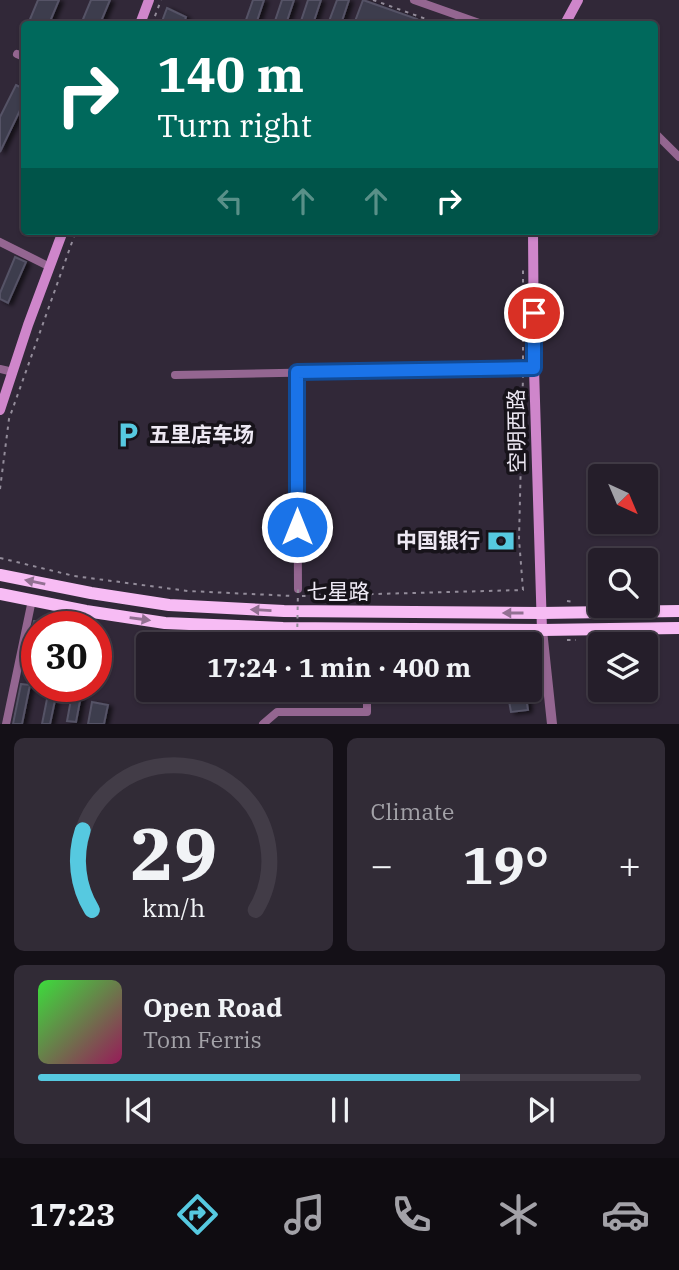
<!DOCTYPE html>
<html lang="en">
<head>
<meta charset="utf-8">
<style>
  :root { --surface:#251e2a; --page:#312b36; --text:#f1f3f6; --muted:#a3a2a8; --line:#423c47; --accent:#56c9e0 }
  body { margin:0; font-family:"IBM Plex Serif","Noto Sans SC",serif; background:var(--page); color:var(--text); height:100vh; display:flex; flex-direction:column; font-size:26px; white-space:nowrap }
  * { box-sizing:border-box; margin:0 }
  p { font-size:23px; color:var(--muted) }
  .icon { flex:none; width:38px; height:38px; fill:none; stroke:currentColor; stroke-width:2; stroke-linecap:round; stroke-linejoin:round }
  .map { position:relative; height:724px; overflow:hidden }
  .details { display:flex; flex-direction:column; gap:14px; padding:14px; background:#141017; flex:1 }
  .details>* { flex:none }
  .guide { position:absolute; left:21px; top:21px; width:637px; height:214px; border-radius:7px; box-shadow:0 2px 5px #0004,0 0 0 2px var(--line); background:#00695c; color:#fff; overflow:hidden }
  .needle { width:46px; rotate:136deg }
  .fabs { position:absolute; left:588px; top:464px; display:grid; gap:14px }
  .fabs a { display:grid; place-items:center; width:70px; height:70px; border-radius:7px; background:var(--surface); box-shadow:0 2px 5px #0004,0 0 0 2px var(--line); font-size:35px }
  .speed { position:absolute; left:21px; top:611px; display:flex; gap:14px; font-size:35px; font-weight:700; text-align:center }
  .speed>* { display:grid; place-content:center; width:91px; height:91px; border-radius:50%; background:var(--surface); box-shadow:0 2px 5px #0004,0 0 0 2px var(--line); line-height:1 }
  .speed .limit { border:10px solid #d22; background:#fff; color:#111 }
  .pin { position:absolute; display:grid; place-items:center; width:60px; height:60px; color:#fff; margin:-30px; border:4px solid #fff; border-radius:50%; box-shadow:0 2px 7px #0007 }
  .me { position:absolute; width:77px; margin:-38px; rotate:0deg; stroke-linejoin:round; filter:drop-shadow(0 0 5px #0008) }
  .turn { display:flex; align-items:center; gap:24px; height:147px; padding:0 21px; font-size:32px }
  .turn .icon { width:91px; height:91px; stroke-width:2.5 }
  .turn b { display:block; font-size:49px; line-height:60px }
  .lanes { display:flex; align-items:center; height:66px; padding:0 21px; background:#0003; justify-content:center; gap:35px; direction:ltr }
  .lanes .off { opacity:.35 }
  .big { font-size:52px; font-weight:800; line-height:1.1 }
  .details .tile { flex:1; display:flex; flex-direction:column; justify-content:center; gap:10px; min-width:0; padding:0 24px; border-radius:10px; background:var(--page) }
  .details .dial { align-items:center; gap:0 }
  .dial svg { height:182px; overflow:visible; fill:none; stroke:var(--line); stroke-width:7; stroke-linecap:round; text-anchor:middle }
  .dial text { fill:var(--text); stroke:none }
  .song { display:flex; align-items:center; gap:21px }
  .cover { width:84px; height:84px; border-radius:10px; background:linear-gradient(135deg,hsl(120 70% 55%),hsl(330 70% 35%)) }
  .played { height:7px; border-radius:4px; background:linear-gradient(90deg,var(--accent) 70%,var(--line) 70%) }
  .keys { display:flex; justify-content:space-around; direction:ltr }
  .heat { display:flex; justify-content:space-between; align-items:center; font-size:38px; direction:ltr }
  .details .tiles { flex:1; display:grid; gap:14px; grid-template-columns:1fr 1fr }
  .tile:last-child { grid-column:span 2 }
  .trip { position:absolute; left:136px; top:632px; width:406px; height:70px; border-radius:7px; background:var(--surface); box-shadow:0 2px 5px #0004,0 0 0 2px var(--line); font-weight:800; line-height:70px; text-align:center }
  .dock { display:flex; height:112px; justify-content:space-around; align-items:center; background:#0f0c11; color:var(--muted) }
  .dock .icon { width:49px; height:49px }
  .dock .current { color:var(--accent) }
  .dock b { font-size:32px; color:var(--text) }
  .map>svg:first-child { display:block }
</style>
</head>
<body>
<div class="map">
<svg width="679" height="724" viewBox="0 0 679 724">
  <defs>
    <filter id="shadow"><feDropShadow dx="4" dy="2" stdDeviation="2" flood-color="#0009"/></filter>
  </defs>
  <rect width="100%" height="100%" fill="#312838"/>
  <g fill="#3e3c4e" stroke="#555366" stroke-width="2" filter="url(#shadow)">
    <polygon points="38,0 59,0 49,24 28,24"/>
    <polygon points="91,0 110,0 100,24 81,24"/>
    <polygon points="253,0 264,0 256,24 246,20"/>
    <polygon points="282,0 294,0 286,24 274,24"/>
    <polygon points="308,0 321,0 313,24 300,24"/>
    <polygon points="337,0 349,0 341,24 328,24"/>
    <polygon points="363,0 417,19 415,24 354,24"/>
    <polygon points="167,8 186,17 184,24 161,24"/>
    <polygon points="16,85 24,89 24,102 0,152 0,117"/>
    <polygon points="15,257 26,262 8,303 0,299 0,293"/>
    <polygon points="34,621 37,621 37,660 34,674 24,672"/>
    <polygon points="21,684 30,685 22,724 13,724"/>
    <polygon points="49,689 57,691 50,724 42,724"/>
    <polygon points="507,690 525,690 528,710 511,712"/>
    <polygon points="72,694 81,696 76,722 67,721"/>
    <polygon points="92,702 108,705 104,724 88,724"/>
  </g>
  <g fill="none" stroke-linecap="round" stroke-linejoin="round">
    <g stroke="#938c9a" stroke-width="2" stroke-dasharray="3.5 5" stroke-linecap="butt">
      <polyline points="373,0 440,24"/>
      <polyline points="152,24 161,0"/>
      <polyline points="523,359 523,267"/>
      <polyline points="0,489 9,419 76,231"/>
      <polyline points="0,558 74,576 188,591 293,596"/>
      <polyline points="302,596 523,590 519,539 523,376"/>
      <polyline points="567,601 575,602"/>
      <polyline points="567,640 576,640"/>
      <polyline points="283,644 312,644"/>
    </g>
    <g stroke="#946691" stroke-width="8">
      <polyline points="414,0 482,24"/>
      <polyline points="17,54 24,57"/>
      <polyline points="654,132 679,157"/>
      <polyline points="0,242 50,267"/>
      <polyline points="0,369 13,372"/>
      <polyline points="297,372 298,589"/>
      <polyline points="175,375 534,368"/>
      <polyline points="368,644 368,629"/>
      <polyline points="6,724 32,600"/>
      <polyline points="263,724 277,712 367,712 367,690"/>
    </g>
    <polyline stroke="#946691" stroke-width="10" points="542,630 552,724"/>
    <g stroke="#cf86cb" stroke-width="10">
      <polyline points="140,24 149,0"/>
      <polyline points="565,24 578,0"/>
      <polyline points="533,231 534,368 542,630"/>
      <polyline points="0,410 28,325 63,231"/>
    </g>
    <g stroke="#f7bcf4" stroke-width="12">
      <polyline points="0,575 91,593 169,605 284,611 541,613 679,611"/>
      <polyline points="0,594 86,611 165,623 283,628 542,630 679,628"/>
    </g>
    <polyline stroke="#938c9a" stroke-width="2" stroke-dasharray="3.5 5" stroke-linecap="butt" points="297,644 298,589"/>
  </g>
  <defs><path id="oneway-solid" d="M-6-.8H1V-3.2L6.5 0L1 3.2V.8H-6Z" transform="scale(1.75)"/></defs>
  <g fill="#927092">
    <use href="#oneway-solid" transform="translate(35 582) rotate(-168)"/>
    <use href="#oneway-solid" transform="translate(261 610) rotate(-177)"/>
    <use href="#oneway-solid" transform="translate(513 613) rotate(-180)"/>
    <use href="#oneway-solid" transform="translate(140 619) rotate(8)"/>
  </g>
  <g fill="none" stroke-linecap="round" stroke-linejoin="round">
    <g stroke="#114b97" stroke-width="18">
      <polyline id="route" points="297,527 297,372 534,368 534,313"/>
    </g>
    <use href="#route" stroke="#1a73e8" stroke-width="12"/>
  </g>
  <defs>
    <g id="parking-bare" transform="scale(2.1)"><path d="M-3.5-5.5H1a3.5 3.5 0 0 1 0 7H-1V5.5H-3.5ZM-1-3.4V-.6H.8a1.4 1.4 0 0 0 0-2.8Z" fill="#56c9e0" stroke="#17131a" stroke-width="2.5" paint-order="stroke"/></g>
    <g id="bank-bare" transform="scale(2.1)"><path d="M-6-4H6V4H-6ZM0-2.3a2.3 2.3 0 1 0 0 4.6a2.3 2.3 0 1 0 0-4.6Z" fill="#56c9e0" stroke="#17131a" stroke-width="2.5" paint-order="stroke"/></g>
  </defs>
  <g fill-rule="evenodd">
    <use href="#parking-bare" x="128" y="435"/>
    <use href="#bank-bare" x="501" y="541"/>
  </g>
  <g text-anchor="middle" stroke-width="7" stroke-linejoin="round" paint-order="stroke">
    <g font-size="21" fill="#ede8f3" stroke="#17131a">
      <text transform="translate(517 431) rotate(-91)" y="7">空明西路</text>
      <text x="338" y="599">七星路</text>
    </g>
    <g font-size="21" font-weight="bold" fill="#ede8f3" stroke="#17131a" text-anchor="start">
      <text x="149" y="442">五里店车场</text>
      <text x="480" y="548" text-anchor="end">中国银行</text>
    </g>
  </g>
</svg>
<div class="fabs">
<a><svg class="needle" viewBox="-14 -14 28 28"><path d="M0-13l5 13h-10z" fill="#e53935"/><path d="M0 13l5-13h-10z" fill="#a3a2a8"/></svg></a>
<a><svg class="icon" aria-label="search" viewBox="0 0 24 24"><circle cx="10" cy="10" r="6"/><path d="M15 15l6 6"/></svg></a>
<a><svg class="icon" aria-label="layers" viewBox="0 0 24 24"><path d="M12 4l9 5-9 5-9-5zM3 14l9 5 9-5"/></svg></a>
</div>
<div class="speed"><div class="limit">30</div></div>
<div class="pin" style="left:534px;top:313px;background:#d93025"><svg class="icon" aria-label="arrive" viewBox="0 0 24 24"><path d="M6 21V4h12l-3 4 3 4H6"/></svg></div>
<svg class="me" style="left:297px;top:527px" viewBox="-20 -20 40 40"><circle r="17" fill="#1a73e8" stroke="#fff" stroke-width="3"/><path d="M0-11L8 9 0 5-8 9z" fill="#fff"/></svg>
<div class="trip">17:24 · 1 min · 400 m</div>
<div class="guide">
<div class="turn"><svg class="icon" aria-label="right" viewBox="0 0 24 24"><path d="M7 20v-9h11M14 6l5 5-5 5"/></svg><div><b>140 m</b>Turn right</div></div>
<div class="lanes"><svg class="icon off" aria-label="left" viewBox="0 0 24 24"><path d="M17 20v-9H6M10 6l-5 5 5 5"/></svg><svg class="icon off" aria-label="ahead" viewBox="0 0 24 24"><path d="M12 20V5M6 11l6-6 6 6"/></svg><svg class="icon off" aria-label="ahead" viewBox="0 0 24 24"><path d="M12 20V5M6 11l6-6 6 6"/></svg><svg class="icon" aria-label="right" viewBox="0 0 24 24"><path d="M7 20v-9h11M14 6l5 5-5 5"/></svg></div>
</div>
</div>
<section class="details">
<div class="tiles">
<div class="tile dial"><svg viewBox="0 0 100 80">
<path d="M14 69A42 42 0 1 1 86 69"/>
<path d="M14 69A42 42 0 0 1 10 34" stroke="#56c9e0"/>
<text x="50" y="56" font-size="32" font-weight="700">29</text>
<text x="50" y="72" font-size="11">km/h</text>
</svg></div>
<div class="tile"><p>Climate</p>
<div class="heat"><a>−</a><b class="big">19°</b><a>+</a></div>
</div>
<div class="tile">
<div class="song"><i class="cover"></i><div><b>Open Road</b><p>Tom Ferris</p></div></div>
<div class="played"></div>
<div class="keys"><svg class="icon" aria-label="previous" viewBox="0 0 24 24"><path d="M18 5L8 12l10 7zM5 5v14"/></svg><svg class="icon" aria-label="pause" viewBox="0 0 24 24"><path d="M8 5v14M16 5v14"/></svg><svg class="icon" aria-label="next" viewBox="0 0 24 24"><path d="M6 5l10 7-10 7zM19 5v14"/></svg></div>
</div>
</div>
</section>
<nav class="dock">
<b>17:23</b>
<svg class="icon current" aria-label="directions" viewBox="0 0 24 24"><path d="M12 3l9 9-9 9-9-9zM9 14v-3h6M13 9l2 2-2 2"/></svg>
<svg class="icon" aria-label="music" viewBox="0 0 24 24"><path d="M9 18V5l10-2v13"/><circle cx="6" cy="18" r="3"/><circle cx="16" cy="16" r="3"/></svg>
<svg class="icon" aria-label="phone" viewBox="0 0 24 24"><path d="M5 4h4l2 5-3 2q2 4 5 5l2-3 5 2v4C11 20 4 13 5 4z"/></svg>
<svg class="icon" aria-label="climate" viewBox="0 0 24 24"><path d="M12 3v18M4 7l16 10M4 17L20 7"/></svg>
<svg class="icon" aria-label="car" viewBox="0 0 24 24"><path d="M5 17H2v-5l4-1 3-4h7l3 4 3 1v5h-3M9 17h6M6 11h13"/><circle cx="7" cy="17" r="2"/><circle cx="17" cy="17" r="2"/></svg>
</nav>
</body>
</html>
